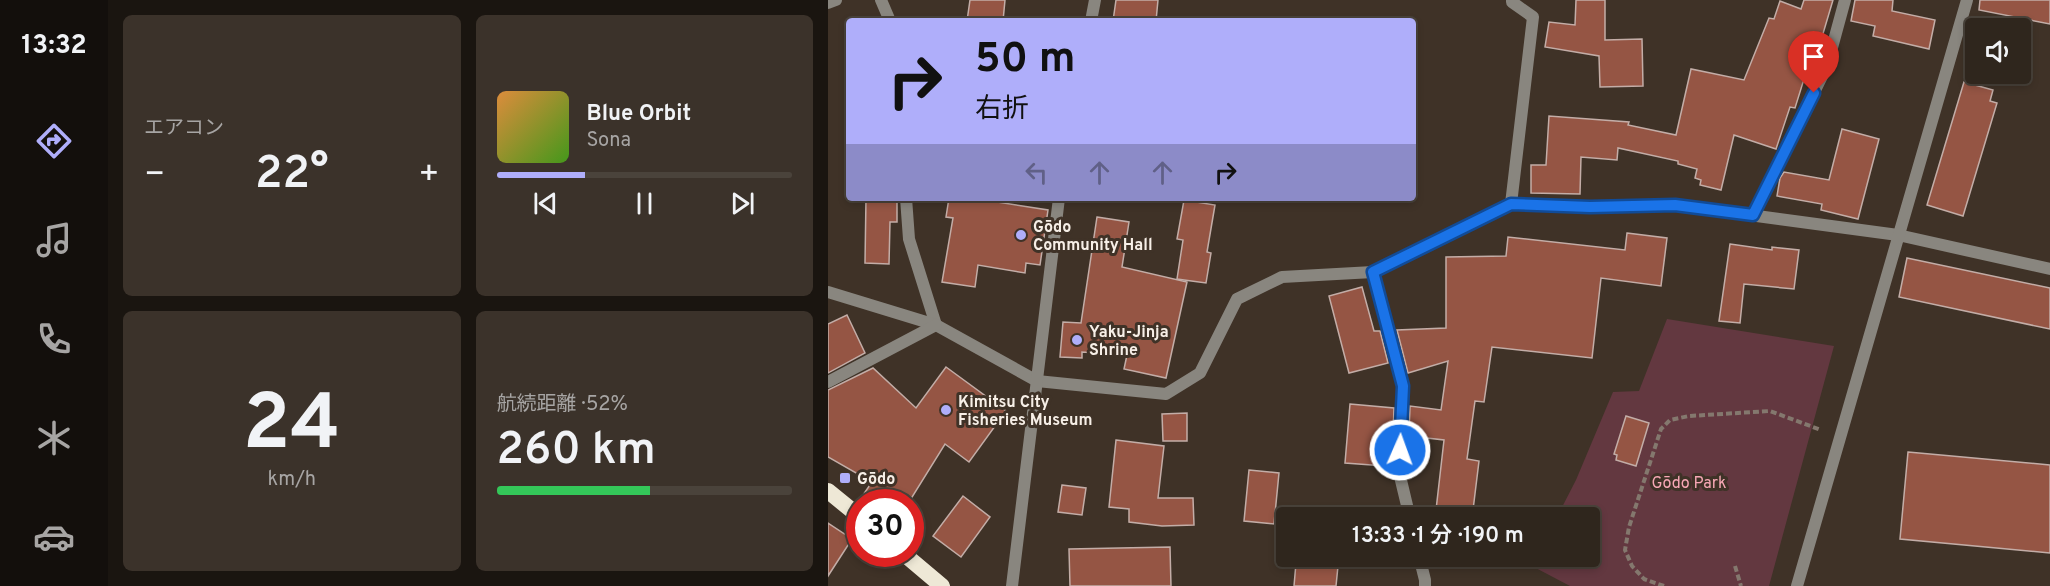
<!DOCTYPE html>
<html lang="ja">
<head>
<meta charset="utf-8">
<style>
  :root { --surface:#2f261d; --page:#3b322a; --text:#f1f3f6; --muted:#a7a5a4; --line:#4a433b; --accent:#afaefa }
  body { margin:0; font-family:Overpass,"Noto Sans JP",sans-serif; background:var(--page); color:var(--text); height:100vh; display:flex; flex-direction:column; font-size:22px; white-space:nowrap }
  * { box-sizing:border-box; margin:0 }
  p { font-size:20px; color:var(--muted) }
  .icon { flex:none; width:33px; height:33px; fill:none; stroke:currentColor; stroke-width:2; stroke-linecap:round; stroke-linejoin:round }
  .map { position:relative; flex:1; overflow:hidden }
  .panel { display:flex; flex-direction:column; gap:15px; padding:15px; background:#1a1510; width:720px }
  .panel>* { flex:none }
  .guide { position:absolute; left:18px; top:18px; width:570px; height:183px; border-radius:6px; box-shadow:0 3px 9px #0003,0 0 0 2px var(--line); background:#afaefa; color:#111; overflow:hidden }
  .controls { position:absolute; left:1137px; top:18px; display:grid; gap:12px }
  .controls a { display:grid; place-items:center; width:66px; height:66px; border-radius:6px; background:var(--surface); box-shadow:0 3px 9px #0003,0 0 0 2px var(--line); font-size:30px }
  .speed { position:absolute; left:18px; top:489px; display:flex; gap:12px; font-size:30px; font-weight:700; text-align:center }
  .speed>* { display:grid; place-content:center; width:78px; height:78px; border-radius:50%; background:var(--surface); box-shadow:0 3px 9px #0003,0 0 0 2px var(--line); line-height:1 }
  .speed .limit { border:9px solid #d22; background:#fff; color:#111 }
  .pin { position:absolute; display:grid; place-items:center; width:51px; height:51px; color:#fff; margin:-62px -26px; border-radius:50% 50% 50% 0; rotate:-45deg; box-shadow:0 0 6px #0007 }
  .pin .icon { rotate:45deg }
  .me { position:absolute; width:66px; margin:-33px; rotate:2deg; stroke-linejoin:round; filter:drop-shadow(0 0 4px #0008) }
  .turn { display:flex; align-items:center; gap:21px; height:126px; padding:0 30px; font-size:27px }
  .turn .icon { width:78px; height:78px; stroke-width:2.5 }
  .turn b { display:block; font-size:42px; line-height:51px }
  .lanes { display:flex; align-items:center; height:57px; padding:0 30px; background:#0003; justify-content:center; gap:30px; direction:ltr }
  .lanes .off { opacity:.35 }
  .big { font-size:45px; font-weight:600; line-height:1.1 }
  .panel .tile { flex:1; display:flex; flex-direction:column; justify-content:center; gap:9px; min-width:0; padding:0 21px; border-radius:9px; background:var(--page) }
  .panel .dial { align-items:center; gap:0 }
  .dial b { font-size:78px; line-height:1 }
  .song { display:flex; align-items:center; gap:18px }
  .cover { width:72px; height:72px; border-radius:9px; background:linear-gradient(135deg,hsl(30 70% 55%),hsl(100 70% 35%)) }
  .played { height:6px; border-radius:3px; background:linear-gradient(90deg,var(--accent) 30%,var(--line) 30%) }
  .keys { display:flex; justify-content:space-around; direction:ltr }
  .heat { display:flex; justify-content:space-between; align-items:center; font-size:33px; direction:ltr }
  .charge { height:9px; border-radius:4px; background:linear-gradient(90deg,#34c759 52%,var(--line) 0) }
  .panel .tiles { flex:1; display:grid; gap:15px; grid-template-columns:repeat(2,1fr) }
  .trip { position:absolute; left:448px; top:507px; width:324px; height:60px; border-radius:6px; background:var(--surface); box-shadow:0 3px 9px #0003,0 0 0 2px var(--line); font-weight:600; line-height:60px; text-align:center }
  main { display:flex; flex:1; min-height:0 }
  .tabs { display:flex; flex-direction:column; width:108px; justify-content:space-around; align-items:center; background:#130f0c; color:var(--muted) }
  .tabs .icon { width:42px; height:42px }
  .tabs .active { color:var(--accent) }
  .tabs b { font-size:27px; color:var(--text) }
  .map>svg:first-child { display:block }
</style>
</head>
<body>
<main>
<nav class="tabs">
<b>13:32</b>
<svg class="icon active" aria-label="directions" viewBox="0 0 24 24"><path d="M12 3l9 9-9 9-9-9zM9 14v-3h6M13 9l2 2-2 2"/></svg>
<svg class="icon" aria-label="music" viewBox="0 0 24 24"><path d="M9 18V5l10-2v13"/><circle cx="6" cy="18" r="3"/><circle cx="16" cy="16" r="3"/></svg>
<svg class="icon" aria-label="phone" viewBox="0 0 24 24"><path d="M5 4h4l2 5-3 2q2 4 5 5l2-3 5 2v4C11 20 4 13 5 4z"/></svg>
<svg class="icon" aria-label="climate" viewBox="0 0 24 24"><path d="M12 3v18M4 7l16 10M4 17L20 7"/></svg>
<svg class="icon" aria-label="car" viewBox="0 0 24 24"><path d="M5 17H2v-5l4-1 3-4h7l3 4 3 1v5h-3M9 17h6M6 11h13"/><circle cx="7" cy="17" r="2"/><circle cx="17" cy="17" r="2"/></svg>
</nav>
<section class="panel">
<div class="tiles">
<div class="tile"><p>エアコン</p>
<div class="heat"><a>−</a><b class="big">22°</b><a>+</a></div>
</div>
<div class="tile">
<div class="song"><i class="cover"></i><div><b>Blue Orbit</b><p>Sona</p></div></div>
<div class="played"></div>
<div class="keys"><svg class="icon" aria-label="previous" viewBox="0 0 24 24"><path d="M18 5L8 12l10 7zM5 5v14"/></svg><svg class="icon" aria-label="pause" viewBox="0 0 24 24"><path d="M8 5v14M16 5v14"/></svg><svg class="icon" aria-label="next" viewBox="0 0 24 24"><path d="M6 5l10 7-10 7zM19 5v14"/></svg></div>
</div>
<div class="tile dial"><b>24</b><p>km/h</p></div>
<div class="tile"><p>航続距離 · 52%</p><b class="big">260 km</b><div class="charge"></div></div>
</div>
</section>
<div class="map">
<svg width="1222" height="586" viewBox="0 0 1222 586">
  <rect width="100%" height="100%" fill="#3f3227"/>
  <polygon fill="#633840" points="839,319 1006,346 941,586 742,586 704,566 709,557 762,556 762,518 729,517 748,480 785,392 811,391"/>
  <g fill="#955544" stroke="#c3ada7" stroke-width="1.5">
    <polygon points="142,0 177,0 175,21 139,21"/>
    <polygon points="288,0 330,0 328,21 285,21"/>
    <polygon points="748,0 777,0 777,40 814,39 815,86 772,87 771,56 717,47 721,22 747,25"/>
    <polygon points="976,0 1005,0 986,64 981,63 967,108 962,107 948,149 906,135 893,190 872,185 873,180 867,178 869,169 850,164 850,161 790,148 789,160 753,157 752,194 703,193 703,165 718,165 721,116 801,122 800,125 848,135 863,69 916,80 941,18 946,19 952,1 973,9"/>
    <polygon points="1027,0 1065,0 1064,11 1107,20 1101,49 1045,36 1047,26 1023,21"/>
    <polygon points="1152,0 1222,0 1222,24 1151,10"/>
    <polygon points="1136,82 1165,90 1162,101 1169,103 1135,216 1099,205"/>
    <polygon points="1014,129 1051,139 1030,219 993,210 994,204 949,196 952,178 956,172 1001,180"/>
    <polygon points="38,198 69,198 69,222 62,222 61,264 37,263"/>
    <polygon points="121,198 157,198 156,200 220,210 212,265 198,263 197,273 150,265 147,287 114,282 125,218 118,217"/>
    <polygon points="356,200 387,205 379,252 383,253 378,283 349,279 355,240 349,239"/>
    <polygon points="269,217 301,222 294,267 359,282 338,378 296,369 299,355 254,352 254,358 232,357 235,322 253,323"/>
    <polygon points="799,233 839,238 833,286 773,278 764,358 664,347 656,402 647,401 639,459 651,461 645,510 624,507 608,510 616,440 581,436 582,406 613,410 620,361 580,373 569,330 618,328 618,257 678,256 680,237 797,250"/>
    <polygon points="902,244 944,250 944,247 971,250 966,289 916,284 912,323 891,321"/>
    <polygon points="1079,258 1222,288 1222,329 1071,297"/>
    <polygon points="534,287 546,331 552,331 560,363 521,373 501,296"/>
    <polygon points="19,315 37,353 0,373 0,324"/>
    <polygon points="118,367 178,411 141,462 117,444 81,502 46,502 35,495 44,482 0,457 0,390 45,368 88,408"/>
    <polygon points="522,404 566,408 565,434 560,433 557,466 517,463"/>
    <polygon points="359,413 359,441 335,441 334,414"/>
    <polygon points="798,416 821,423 808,466 788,460 789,455 786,454"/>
    <polygon points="288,440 336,446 330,498 365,498 366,525 334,526 301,522 301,509 281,507"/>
    <polygon points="1080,452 1222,465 1222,553 1072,539"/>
    <polygon points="421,470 451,473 446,524 416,521"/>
    <polygon points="234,485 258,488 254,515 230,512"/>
    <polygon points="135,496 162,517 133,557 105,536"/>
    <polygon points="0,523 24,539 0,576"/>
    <polygon points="342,547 343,586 242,586 241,549"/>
    <polygon points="468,563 510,566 508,586 466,586"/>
  </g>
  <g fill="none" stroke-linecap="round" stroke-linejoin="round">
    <g stroke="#84786e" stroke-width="4" stroke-dasharray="6 3" stroke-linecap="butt">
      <polyline points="907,566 913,586"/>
      <polyline points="836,586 816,579 804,566 797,550 801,527 833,429 842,420 861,416 942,411 993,430"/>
    </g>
    <g stroke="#89867f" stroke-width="12">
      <polyline points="53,0 62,21"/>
      <polyline points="0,3 8,0"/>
      <polyline points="263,21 267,0"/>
      <polyline points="78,198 81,239 108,325"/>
      <polyline points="683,204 705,17 684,2 684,0"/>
      <polyline points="925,215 999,66 1017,0"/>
      <polyline points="545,272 575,386 571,472 582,518"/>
      <polyline points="0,292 108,325 209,381 338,394 372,373 409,299 454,277 545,272 683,204 762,207 847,205 1070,235 1222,269"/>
      <polyline points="0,382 108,325"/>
      <polyline points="591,556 597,580 597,586"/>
      <polyline points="184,586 231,198"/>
      <polyline points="969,586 1139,0"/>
    </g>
    <g stroke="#eee8d6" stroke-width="16">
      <polyline points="0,491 32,517"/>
      <polyline points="76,554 114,586"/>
    </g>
  </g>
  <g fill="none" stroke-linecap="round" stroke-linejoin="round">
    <g stroke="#114b97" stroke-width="15">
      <polyline id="route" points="572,450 575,386 545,272 683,204 762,207 847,205 925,215 986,93"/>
    </g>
    <use href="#route" stroke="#1a73e8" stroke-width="10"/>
  </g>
  <g fill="#afaefa" stroke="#3f3227" stroke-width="2">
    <circle cx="193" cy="235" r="6"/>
    <circle cx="249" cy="340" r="6"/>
    <circle cx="118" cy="410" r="6"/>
    <rect x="11" y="472" width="12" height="12" rx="3"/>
  </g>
  <g text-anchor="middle" stroke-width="6" stroke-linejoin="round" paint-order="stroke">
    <g font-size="16" font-weight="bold" fill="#f7efe7" stroke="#3f3227" text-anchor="start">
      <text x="205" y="232">Gōdo<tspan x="205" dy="18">Community Hall</tspan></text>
      <text x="261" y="337">Yaku-Jinja<tspan x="261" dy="18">Shrine</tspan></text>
      <text x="130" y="407">Kimitsu City<tspan x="130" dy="18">Fisheries Museum</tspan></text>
      <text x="29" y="484">Gōdo</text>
    </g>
    <g font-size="16" fill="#f8a8b6" stroke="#3f3227">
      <text x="861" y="488">Gōdo Park</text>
    </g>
  </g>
</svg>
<div class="controls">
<a><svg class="icon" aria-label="sound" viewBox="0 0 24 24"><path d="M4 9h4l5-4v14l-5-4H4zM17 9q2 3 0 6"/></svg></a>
</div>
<div class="speed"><div class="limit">30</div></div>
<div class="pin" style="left:986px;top:93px;background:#d93025"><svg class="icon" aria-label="arrive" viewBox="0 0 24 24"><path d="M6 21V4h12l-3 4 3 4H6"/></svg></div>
<svg class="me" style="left:572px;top:450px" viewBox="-20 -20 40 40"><circle r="17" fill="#1a73e8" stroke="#fff" stroke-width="3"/><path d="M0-11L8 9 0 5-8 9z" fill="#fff"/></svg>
<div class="trip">13:33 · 1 分 · 190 m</div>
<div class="guide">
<div class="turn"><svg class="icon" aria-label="right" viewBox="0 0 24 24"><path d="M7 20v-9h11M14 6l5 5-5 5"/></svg><div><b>50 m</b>右折</div></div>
<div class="lanes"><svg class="icon off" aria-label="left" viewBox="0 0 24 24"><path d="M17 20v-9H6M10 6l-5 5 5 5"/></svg><svg class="icon off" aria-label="ahead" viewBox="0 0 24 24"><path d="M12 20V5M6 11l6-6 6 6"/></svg><svg class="icon off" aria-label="ahead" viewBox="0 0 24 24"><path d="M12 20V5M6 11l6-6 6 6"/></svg><svg class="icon" aria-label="right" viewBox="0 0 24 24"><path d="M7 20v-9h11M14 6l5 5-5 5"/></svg></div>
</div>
</div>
</main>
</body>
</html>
